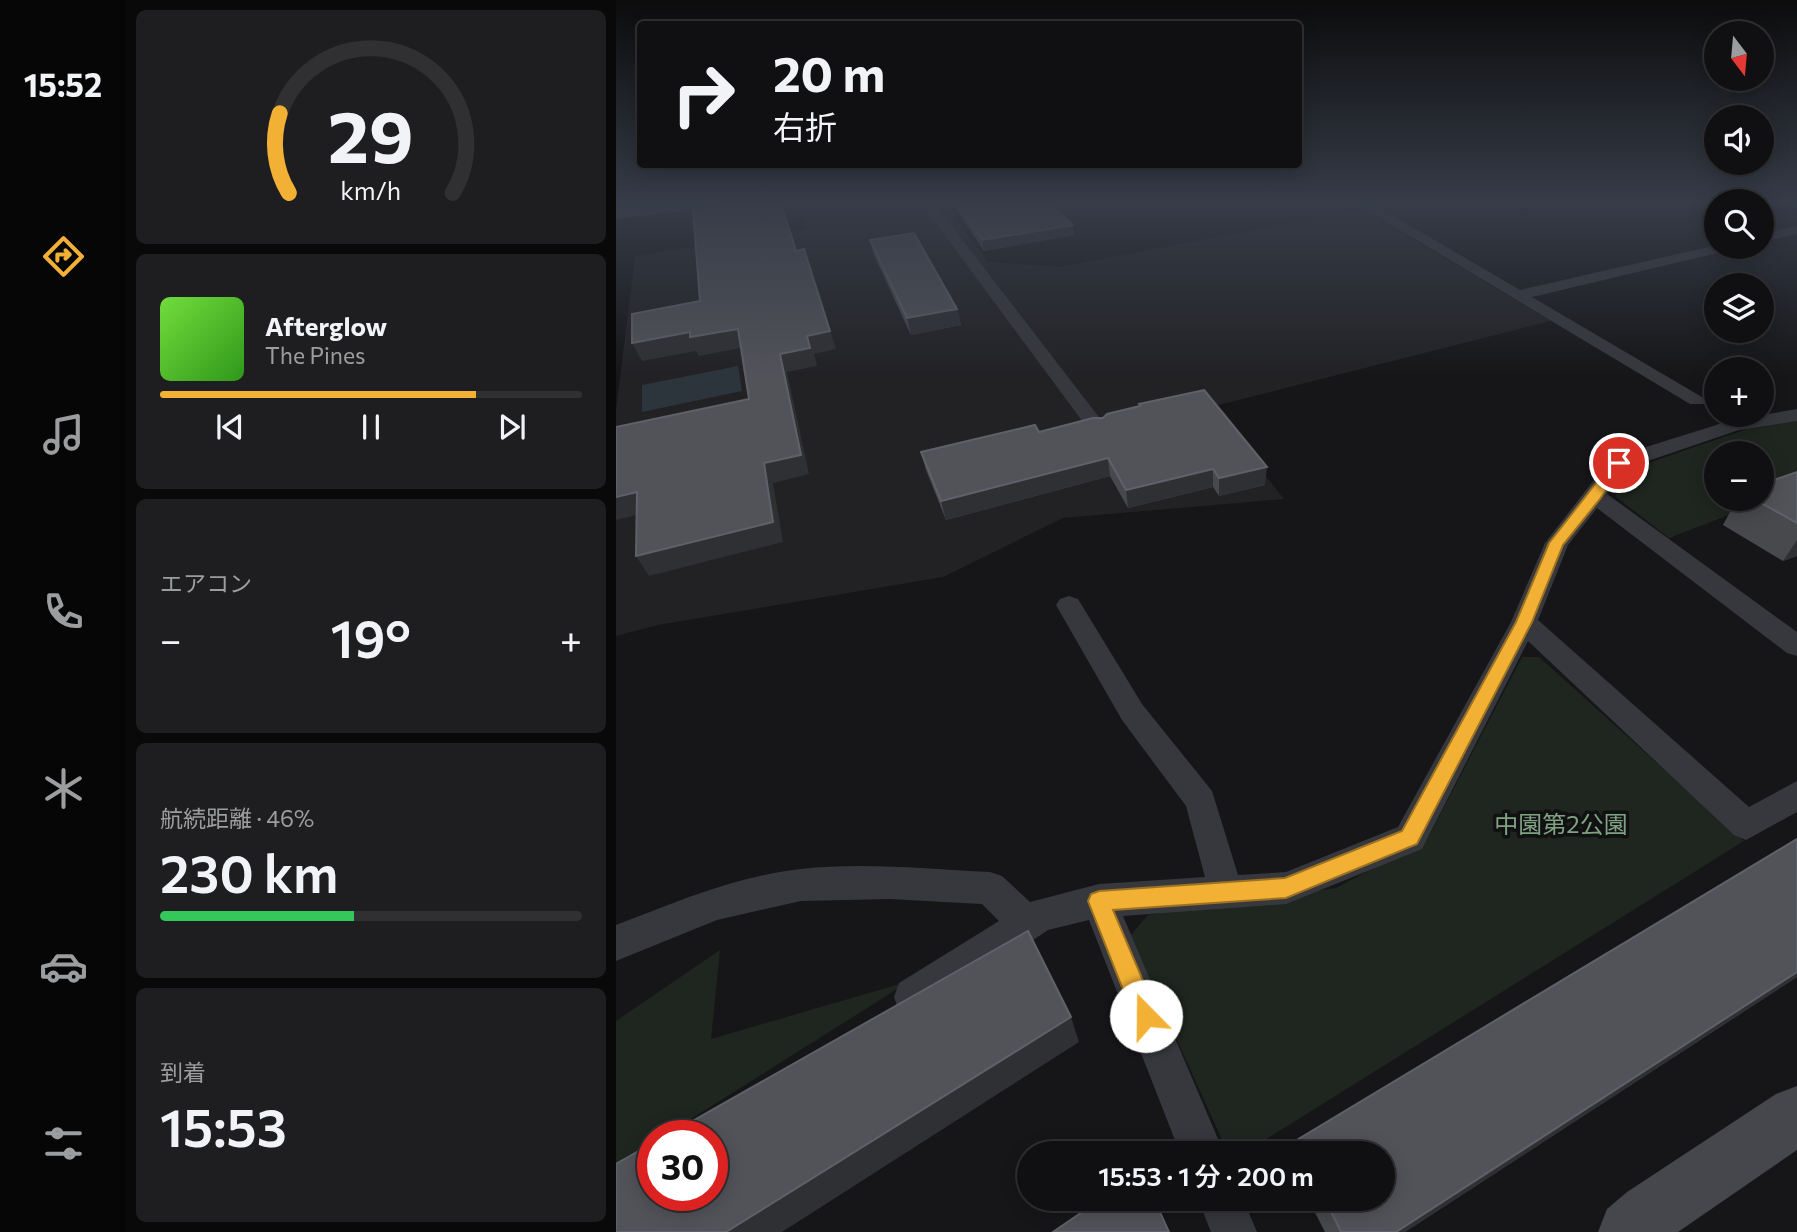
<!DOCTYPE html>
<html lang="ja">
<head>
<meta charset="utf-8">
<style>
  :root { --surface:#101012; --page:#1e1e20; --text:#f1f3f6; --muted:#9c9d9f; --line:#303032; --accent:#f2b134 }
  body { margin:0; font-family:Commissioner,"Noto Sans JP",sans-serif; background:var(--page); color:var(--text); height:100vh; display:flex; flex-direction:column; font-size:26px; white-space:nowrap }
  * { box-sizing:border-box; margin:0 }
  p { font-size:23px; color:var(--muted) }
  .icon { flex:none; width:38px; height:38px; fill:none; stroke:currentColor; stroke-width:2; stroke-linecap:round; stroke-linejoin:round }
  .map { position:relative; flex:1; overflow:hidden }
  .side { display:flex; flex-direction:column; gap:10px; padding:10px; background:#09090a; width:490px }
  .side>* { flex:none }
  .top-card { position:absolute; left:21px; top:21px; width:665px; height:147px; border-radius:7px; box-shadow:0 4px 18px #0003,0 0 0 2px var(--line); background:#101012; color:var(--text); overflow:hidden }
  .needle { width:46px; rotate:164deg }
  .controls { position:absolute; left:1088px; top:21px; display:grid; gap:14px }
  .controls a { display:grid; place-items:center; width:70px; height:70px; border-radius:50%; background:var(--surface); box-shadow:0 4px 18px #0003,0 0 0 2px var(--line); font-size:35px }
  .speed { position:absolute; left:21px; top:1120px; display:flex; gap:14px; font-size:35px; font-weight:700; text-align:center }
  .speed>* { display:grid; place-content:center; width:91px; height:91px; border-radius:50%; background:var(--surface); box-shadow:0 4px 18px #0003,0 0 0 2px var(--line); line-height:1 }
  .speed .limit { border:10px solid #d22; background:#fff; color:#111 }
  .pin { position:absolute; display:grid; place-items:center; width:60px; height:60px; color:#fff; margin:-30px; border:4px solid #fff; border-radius:50%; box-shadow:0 2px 7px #0007 }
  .me { position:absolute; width:77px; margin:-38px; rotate:338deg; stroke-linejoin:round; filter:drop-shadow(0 0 5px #0008) }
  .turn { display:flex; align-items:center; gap:24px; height:147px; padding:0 21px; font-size:32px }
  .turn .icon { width:91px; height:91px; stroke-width:2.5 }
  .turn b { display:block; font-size:49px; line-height:60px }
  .big { font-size:52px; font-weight:600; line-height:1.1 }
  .side .tile { flex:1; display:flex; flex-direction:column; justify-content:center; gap:10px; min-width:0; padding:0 24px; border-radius:10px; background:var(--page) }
  .side .dial { align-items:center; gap:0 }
  .dial svg { height:182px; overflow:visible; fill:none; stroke:var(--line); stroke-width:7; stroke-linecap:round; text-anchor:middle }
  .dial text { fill:var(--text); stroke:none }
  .song { display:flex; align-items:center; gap:21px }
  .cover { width:84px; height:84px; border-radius:10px; background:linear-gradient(135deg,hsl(100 70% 55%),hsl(110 70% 35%)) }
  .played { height:7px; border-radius:4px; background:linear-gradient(90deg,var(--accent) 75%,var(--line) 75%) }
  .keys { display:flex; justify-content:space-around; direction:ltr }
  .heat { display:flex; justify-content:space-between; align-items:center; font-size:38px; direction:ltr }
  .charge { height:10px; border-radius:5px; background:linear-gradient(90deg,#34c759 46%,var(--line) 0) }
  .trip { position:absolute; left:401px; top:1141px; width:378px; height:70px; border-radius:35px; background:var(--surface); box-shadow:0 4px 18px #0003,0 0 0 2px var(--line); font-weight:600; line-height:70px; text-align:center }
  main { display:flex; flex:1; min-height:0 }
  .menu { display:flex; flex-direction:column; width:126px; justify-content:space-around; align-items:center; background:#060607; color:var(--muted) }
  .menu .icon { width:49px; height:49px }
  .menu .on { color:var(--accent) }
  .menu b { font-size:32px; color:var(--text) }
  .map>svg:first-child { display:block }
</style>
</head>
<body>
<main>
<nav class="menu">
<b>15:52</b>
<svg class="icon on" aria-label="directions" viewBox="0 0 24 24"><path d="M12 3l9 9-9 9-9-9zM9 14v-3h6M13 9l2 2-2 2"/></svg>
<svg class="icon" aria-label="music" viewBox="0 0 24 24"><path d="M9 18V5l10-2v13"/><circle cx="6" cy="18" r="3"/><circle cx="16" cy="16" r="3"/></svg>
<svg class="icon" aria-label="phone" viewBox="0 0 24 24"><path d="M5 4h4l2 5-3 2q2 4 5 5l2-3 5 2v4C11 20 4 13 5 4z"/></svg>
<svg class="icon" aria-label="climate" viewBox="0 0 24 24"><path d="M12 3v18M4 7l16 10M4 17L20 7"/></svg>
<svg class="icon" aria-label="car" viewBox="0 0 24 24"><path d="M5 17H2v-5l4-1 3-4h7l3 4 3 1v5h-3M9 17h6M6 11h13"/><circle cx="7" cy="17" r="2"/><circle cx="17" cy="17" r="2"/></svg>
<svg class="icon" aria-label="filters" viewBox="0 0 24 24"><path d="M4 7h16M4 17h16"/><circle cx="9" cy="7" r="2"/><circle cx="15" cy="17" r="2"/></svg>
</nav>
<section class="side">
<div class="tile dial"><svg viewBox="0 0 100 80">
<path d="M14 69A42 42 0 1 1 86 69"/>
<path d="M14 69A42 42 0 0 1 10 34" stroke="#f2b134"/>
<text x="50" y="56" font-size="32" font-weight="700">29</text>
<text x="50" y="72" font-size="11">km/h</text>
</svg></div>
<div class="tile">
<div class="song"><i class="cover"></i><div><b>Afterglow</b><p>The Pines</p></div></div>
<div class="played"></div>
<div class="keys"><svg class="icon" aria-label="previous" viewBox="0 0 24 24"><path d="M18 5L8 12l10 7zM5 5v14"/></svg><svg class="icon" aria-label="pause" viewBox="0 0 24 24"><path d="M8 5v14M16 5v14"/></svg><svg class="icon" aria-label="next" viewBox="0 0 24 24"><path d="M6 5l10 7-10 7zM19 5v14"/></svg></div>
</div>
<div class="tile"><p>エアコン</p>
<div class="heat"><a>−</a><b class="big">19°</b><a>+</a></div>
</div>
<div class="tile"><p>航続距離 · 46%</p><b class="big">230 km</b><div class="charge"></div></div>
<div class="tile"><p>到着</p><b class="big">15:53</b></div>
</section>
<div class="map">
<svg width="1181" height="1232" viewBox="0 0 1181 1232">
  <rect width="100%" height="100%" fill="#161618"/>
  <polygon fill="#222225" points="183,203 327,203 372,262 444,267 747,209 935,321 595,407 668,499 447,518 327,577 42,625 0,636 0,410 19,256 191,229"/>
  <g fill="#1e261f" fill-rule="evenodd">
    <path d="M 1181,421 L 1181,489 L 1053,538 L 999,496 L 1015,469 L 1131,429 ZM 1101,453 L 1146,453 L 1146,499 L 1101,499 Z"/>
    <polygon points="906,657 923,657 1128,841 628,1153 612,1153 514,936 532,915 720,888 811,840"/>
    <polygon points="104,950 95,1039 294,981 48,1136 37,1136 37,1143 0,1166 0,1021"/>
  </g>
  <polygon fill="#2c353c" points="122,366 126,391 26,412 26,385"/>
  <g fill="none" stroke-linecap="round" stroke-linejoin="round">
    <g fill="#37383d" fill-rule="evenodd">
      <polygon points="305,203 318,203 489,425 492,429 489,433 475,433"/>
      <polygon points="739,203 755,203 904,290 1101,245 1101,247 1116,247 1114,250 916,297 1091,400 1088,404 1074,404"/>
      <polygon points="1181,226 1181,234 1146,242 1146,234"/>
      <path d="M 1181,409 L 1181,421 L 1123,430 L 1011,468 L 991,494 L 1181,632 L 1181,656 L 1171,653 L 981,508 L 952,545 L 922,620 L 1133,807 L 1181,781 L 1181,812 L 1130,840 L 1118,835 L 912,641 L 806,849 L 670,904 L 507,916 L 608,1153 L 564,1153 L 473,920 L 432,930 L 311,1011 L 297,1016 L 283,1011 L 278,997 L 283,983 L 383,921 L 366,904 L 274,899 L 185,901 L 101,920 L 0,961 L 0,925 C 60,902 120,876 185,869 C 247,862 312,869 374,872 L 386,876 L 414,902 L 483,884 L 589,877 L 570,806 L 506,720 L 440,605 L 444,599 L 453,596 L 462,599 L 526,704 L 596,791 L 622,875 L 670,872 L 782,827 L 895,622 L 929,543 L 995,458 L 1113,421 Z"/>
      <polygon points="582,1199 627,1199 641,1232 595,1232"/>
    </g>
    <g fill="#45474d" fill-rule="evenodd">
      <polygon points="33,203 90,203 81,209 0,219 0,207"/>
      <polygon points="1181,1086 1181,1150 1062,1232 982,1232 991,1209 1011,1192 1160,1094"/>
    </g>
  </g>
  <g fill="#47494d">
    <polygon points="336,203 434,203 457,225 458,235 368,251"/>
    <polygon points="254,240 341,309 345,325 295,335 258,255"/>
    <polygon points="523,404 649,485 603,496 597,487 512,508 494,476 330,520 310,470 305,452 423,432 487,418 523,406"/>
    <polygon points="1181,472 1181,556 1167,561 1107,525 1121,499 1146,499"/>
    <polygon points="1181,839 1181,977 789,1232 709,1232 692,1199 766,1199 766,1153 676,1153 679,1141"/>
  </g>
  <g fill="#2f3033">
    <polygon points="457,225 458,235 368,251 366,240"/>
    <polygon points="188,249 220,349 198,354 201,366 171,372 193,474 157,483 167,542 33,576 20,556 148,463 164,354 191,336"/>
    <polygon points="341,309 345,325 295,335 291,318"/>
    <polygon points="122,329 130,347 83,356 80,351 26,361 16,343 74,332"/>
    <polygon points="492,458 494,476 330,520 325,501"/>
    <polygon points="651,467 649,485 603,496 603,478"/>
    <polygon points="597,469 597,487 512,508 510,490"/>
    <polygon points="21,492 33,512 0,520 0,497"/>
    <polygon points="1181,540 1181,556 1167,561"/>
    <polygon points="1181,972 1181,977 789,1232 780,1232"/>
    <polygon points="455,1017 463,1042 166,1232 110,1232"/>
  </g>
  <g fill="#525359" stroke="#5f6168" stroke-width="2">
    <polygon points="135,203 165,203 180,251 188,249 214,331 191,336 194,348 164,354 185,455 148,463 157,522 20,556 21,492 0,497 0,427 133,399 122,329 74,337 74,332 16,343 16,314 84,301 77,211"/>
    <polygon points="340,203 434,203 457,225 366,240"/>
    <polygon points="298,233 341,309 291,318 254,240"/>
    <polygon points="588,390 651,467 603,478 597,469 510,490 492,458 325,501 305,452 419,425 423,432 477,418 487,418 491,414 524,406 523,404"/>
    <polygon points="1181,472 1181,523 1138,499 1146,499 1146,484"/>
    <polygon points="1181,839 1181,972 780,1232 725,1232 709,1199 766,1199 766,1153 686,1153 679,1141"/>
    <polygon points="412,931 455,1017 110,1232 0,1232 0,1164 37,1143 37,1195 96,1195 96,1136 50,1136"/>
    <polygon points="485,1199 538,1199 553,1232 437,1232"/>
  </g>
  <linearGradient id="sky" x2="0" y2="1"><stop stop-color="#0c0c0d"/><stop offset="0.54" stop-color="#363c48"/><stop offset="1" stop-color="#363c48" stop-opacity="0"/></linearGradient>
  <rect width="1181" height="376" fill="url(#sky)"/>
  <polygon fill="#f2b134" stroke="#9d7322" stroke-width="2" points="1003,459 1009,463 984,499 947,545 916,622 801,844 670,898 497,910 542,1016 538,1025 530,1028 521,1025 472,901 475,894 483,891 669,878 786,831 900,622 933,543 998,460"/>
  <g text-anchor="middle" stroke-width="7" stroke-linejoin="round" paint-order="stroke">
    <g font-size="24" fill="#7fa381" stroke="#111113">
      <text x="945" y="833">中園第2公園</text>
    </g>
  </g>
</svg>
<div class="controls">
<a><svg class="needle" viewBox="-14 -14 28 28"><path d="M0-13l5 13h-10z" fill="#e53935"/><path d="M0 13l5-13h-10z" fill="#9c9d9f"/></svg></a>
<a><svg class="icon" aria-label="sound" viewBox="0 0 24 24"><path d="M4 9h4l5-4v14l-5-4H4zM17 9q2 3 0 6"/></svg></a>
<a><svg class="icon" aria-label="search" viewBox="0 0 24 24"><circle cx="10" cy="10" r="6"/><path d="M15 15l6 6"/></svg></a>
<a><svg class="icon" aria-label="layers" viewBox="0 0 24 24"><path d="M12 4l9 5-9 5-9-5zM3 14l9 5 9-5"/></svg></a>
<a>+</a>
<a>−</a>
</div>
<div class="speed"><div class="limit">30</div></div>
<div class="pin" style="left:1003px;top:463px;background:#d93025"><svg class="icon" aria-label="arrive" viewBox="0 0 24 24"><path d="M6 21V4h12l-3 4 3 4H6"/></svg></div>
<svg class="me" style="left:530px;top:1016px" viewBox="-20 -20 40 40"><circle r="19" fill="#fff"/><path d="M0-13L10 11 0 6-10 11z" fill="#f2b134"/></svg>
<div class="trip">15:53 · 1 分 · 200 m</div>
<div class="top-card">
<div class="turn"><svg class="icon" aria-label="right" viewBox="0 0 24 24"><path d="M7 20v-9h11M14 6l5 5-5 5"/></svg><div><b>20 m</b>右折</div></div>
</div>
</div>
</main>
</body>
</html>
